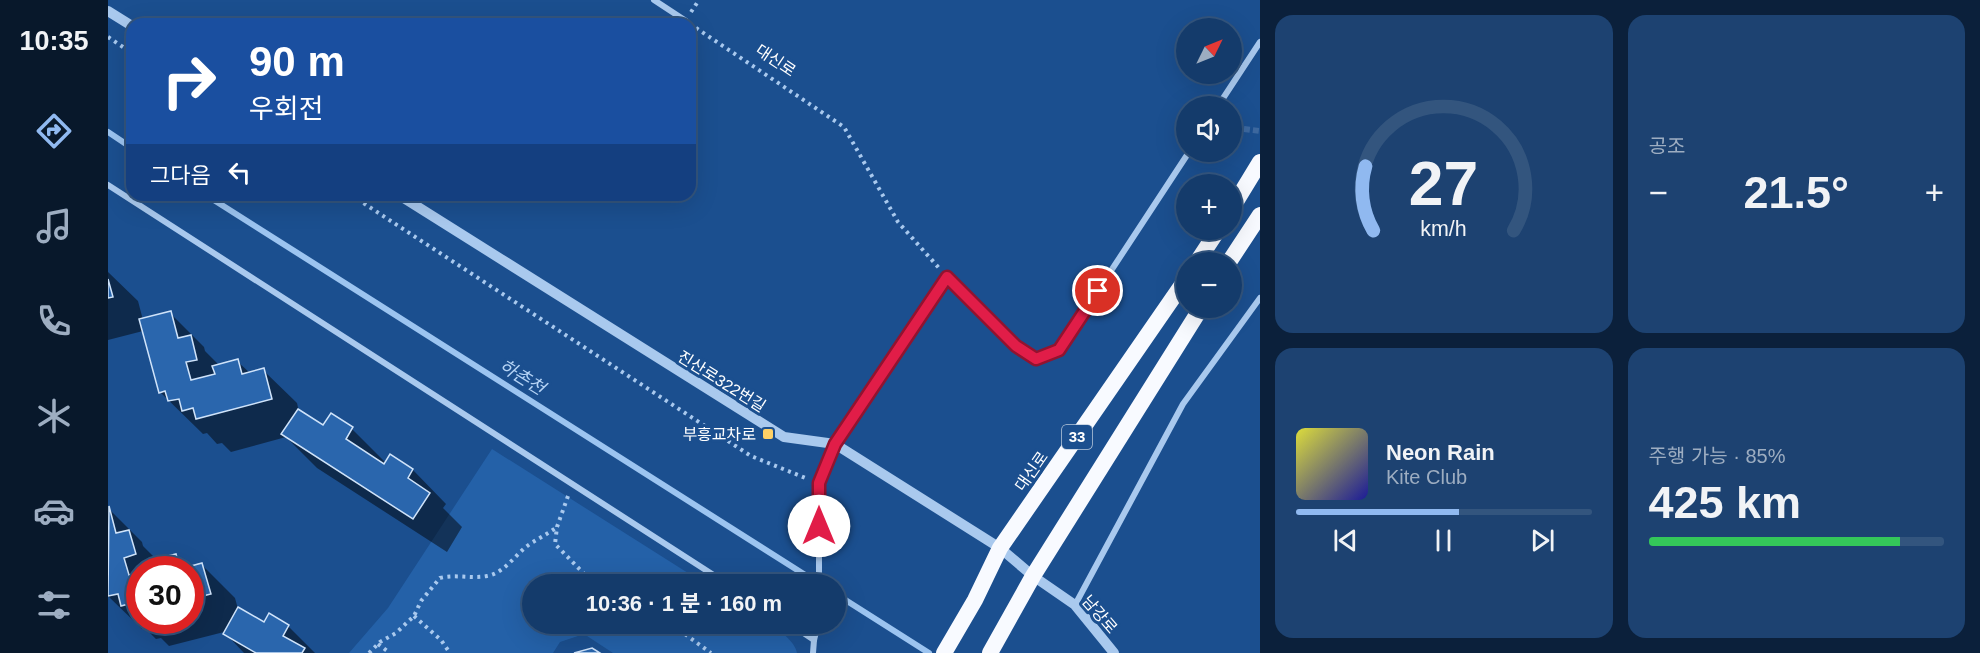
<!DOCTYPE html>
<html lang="ko">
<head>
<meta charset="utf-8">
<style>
  :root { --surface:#143b6b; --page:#1d4271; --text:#f1f3f6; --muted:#9dadc1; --line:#33557e; --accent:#90b9f0 }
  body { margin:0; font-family:Helvetica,"Noto Sans KR",sans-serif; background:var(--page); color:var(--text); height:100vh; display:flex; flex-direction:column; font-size:22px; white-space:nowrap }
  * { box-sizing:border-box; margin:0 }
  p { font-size:20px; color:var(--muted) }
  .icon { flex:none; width:33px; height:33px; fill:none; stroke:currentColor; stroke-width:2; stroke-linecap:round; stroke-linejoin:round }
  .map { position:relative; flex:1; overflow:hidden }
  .drawer { display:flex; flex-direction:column; gap:15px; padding:15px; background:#0b203b; width:720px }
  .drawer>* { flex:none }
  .top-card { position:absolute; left:18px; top:18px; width:570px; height:183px; border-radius:18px; box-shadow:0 6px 24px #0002,0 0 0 2px var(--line); background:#1a4fa0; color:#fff; overflow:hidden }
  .needle { width:39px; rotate:47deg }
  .tools { position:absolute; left:1068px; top:18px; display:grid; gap:12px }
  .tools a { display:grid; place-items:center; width:66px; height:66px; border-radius:50%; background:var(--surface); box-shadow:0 6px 24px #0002,0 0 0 2px var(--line); font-size:30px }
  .speed { position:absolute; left:18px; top:556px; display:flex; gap:12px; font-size:30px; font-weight:700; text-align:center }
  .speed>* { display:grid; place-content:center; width:78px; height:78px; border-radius:50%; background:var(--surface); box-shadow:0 6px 24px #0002,0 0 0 2px var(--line); line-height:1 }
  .speed .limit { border:9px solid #d22; background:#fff; color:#111 }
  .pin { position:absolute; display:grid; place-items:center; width:51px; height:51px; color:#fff; margin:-26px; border:3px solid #fff; border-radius:50%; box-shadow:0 2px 6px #0007 }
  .me { position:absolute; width:66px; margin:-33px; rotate:0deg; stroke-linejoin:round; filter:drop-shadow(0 0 4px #0008) }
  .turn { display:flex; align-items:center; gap:21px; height:126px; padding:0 24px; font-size:27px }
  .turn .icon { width:78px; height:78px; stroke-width:2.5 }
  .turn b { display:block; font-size:42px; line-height:51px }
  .then { display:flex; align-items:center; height:57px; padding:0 24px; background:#0003; gap:12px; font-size:22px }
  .big { font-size:45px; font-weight:700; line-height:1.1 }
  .drawer .tile { flex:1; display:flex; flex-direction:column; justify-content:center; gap:9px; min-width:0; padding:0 21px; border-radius:18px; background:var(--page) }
  .drawer .dial { align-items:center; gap:0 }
  .dial svg { height:156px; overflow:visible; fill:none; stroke:var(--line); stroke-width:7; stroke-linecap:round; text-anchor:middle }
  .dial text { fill:var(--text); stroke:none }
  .song { display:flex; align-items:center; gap:18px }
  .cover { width:72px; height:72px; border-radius:9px; background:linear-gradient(135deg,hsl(60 70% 55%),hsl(240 70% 35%)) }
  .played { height:6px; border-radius:3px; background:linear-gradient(90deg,var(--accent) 55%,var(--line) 55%) }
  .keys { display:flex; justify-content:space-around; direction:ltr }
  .heat { display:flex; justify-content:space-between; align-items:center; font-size:33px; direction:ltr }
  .charge { height:9px; border-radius:4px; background:linear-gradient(90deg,#34c759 85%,var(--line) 0) }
  .drawer .tiles { flex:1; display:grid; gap:15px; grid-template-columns:repeat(2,1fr) }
  .trip { position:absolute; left:414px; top:574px; width:324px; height:60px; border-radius:30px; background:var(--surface); box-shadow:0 6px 24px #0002,0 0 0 2px var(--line); font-weight:700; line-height:60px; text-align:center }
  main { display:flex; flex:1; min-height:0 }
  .menu { display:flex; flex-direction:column; width:108px; justify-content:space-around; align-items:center; background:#08182b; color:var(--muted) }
  .menu .icon { width:42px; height:42px }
  .menu .selected { color:var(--accent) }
  .menu b { font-size:27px; color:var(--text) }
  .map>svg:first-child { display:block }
</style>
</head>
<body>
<main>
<nav class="menu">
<b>10:35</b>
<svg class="icon selected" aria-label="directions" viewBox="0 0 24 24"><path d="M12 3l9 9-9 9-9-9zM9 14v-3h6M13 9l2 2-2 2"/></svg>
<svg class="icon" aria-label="music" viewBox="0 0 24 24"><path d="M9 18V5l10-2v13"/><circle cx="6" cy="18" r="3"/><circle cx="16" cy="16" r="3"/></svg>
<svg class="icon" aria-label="phone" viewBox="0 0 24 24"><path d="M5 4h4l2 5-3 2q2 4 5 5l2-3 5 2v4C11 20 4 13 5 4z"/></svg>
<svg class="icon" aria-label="climate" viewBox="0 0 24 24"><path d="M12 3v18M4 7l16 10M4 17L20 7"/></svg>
<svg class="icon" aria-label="car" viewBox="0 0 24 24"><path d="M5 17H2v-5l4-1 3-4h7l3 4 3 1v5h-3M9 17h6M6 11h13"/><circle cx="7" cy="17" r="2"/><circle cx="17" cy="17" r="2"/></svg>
<svg class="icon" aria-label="filters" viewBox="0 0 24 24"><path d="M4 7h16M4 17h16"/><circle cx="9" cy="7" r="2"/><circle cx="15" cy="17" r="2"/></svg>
</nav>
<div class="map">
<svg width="1152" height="653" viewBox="0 0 1152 653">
  <rect width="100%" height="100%" fill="#1b4f8f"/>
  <path fill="#2461a8" d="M 384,449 L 599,585 L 424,585 L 424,624 L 661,624 C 671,630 687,641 689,653 L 505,653 L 476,634 L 452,642 L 445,653 L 241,653 L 280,608 Z"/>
  <g fill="#0007" fill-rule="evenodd">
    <polygon points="0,272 30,301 35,320 62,313 96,347 97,351 111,365 129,361 142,373 155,370 189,403 191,412 215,427 223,415 244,429 278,463 282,456 305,470 338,504 335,508 354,527 339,552 209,468 178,437 123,452 114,443 109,444 99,433 95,434 52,392 35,331 0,340"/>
    <path d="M 0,508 L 34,542 L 35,546 L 49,560 L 68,556 L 80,568 L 94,565 L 127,598 L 130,609 L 157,624 L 180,626 L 207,653 L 136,653 L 116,632 L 61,646 L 53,638 L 48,639 L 37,628 L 34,629 L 0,596 ZM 32,570 L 82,570 L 82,621 L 32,621 Z"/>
  </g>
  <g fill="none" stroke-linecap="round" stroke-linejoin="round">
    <g stroke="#9cc4f0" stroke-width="6">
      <polyline points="0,132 24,148"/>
      <polyline points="98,195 713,585"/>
      <polyline points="728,594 821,653"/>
    </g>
  </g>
  <g fill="#2a66ad" stroke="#cfe3fa" stroke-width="1.5">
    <polygon points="0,279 5,297 0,298"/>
    <polygon points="63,311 70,338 83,335 89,360 78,362 83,380 107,374 104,366 130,359 134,374 156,368 164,399 88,419 85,408 74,411 71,399 60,401 57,391 51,393 31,319"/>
    <polygon points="190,409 215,425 223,413 245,427 238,439 276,464 282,454 305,469 300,478 322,493 305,519 173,434"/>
    <polygon points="1,506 8,533 21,530 28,554 16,558 21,575 32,573 32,612 26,614 24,603 13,606 10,594 0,596"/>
    <polygon points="68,554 72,569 94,563 103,594 82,599 82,570 42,570 45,569 43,560"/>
    <polygon points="130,607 156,622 161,613 181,625 175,636 197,648 194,653 148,653 115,634"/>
    <polygon points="484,648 492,653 466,653"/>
  </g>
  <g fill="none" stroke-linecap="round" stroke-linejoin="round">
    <polyline stroke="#3d69a0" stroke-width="6" stroke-dasharray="6 3" stroke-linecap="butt" points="1127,128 1152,131"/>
    <g stroke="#a9c9ee" stroke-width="4" stroke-dasharray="3 4.5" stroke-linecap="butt">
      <polyline points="583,12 591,0"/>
      <polyline points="588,28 736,127 790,222 831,268"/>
      <polyline points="0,37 24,53"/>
      <polyline points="243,195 643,456 700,479"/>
      <polyline points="460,496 449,527 447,544 487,585"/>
      <polyline points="306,616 333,640 342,653"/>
      <polyline points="549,624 574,632 603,653"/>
      <polyline points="270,644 282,653"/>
      <path d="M 261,653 L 272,642 L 288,633 L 306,616 L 313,601 L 332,578 C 348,574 363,579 379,576 C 398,573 409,551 425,542 C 433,537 441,533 449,527"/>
    </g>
    <polyline stroke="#a9c9ee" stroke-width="4.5" points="727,444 839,277"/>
    <g stroke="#a9c9ee" stroke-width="6">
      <polyline points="546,0 578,21"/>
      <polyline points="1110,106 1152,42"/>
      <polyline points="1124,126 1127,128"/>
      <polyline points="0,185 621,585"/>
      <polyline points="839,277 907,346 929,359 951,350 1081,152"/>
      <polyline points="711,585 711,483 727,444"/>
      <polyline points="967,605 1075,404 1152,298"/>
      <polyline points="682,624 706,640"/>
      <polyline points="705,653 706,640 710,624"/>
    </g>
    <g stroke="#a9c9ee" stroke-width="10">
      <polyline points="0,11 24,26"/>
      <polyline points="291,195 676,437 727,444 892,548 925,576 967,605 1006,653"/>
    </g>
    <g stroke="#f8faff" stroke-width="16">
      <polyline points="1124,208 1152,162"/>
      <polyline points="1089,262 1110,230"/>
      <polyline points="1121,262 1152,215"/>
      <polyline points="836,653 867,600 892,548 1078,279"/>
      <polyline points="882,653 925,576 1093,308"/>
    </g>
  </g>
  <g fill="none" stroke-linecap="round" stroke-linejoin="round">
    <g stroke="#92132f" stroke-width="15">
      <polyline id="route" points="711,526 711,483 727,444 839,277 908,346 928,359 951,350 990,291"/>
    </g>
    <use href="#route" stroke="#e11d48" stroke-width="10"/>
  </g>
  <rect fill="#ffd166" stroke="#1b4f8f" stroke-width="2" x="654" y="428" width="12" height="12" rx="3"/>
  <g text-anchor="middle" stroke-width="6" stroke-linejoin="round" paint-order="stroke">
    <rect fill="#1b4f8f" stroke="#bbcadd" stroke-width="1.5" x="954" y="425" width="30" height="24" rx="4.5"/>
    <g font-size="15" font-weight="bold" fill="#fff">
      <text x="969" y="442">33</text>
    </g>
    <g font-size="16" fill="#fff" stroke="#1b4f8f">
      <text transform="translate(668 60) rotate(34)" y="6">대신로</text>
      <text transform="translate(614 381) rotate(32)" y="6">진산로322번길</text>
      <text transform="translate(923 471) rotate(-55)" y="6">대신로</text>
      <text transform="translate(992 614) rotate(49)" y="6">남강로</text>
    </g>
    <g font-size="16" fill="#fff" stroke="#1b4f8f" text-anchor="end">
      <text x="648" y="440">부흥교차로</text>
    </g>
    <g font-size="18" font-style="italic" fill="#b5d3f5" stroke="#1b4f8f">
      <text transform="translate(414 377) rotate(32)" y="6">하촌천</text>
    </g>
  </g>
</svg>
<div class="tools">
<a><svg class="needle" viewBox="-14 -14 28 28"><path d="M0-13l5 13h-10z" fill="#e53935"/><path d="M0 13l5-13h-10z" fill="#9dadc1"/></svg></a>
<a><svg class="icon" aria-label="sound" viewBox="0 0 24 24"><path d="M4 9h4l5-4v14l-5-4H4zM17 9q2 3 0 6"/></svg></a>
<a>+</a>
<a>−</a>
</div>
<div class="speed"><div class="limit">30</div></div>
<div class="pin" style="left:990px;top:291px;background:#d93025"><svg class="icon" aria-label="arrive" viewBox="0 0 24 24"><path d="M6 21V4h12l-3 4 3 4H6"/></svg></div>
<svg class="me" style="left:711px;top:526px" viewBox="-20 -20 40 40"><circle r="19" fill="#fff"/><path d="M0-13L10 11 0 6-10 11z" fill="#e11d48"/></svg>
<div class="trip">10:36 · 1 분 · 160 m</div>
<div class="top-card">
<div class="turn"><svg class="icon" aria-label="right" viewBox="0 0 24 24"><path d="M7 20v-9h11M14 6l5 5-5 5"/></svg><div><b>90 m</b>우회전</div></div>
<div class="then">그다음<svg class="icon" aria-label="left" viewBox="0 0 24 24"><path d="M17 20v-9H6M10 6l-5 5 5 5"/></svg></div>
</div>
</div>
<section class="drawer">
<div class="tiles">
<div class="tile dial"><svg viewBox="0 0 100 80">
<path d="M14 69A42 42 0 1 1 86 69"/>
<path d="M14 69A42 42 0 0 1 10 36" stroke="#90b9f0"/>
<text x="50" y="56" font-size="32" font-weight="700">27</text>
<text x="50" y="72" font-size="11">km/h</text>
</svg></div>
<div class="tile"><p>공조</p>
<div class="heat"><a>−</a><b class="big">21.5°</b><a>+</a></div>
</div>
<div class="tile">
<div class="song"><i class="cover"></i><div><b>Neon Rain</b><p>Kite Club</p></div></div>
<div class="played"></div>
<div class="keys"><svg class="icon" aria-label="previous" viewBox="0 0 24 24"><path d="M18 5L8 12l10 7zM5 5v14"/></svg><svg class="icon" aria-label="pause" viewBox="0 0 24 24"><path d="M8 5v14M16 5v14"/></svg><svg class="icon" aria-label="next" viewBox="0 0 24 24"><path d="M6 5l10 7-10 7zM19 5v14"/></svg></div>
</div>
<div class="tile"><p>주행 가능 · 85%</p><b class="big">425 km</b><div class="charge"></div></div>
</div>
</section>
</main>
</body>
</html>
